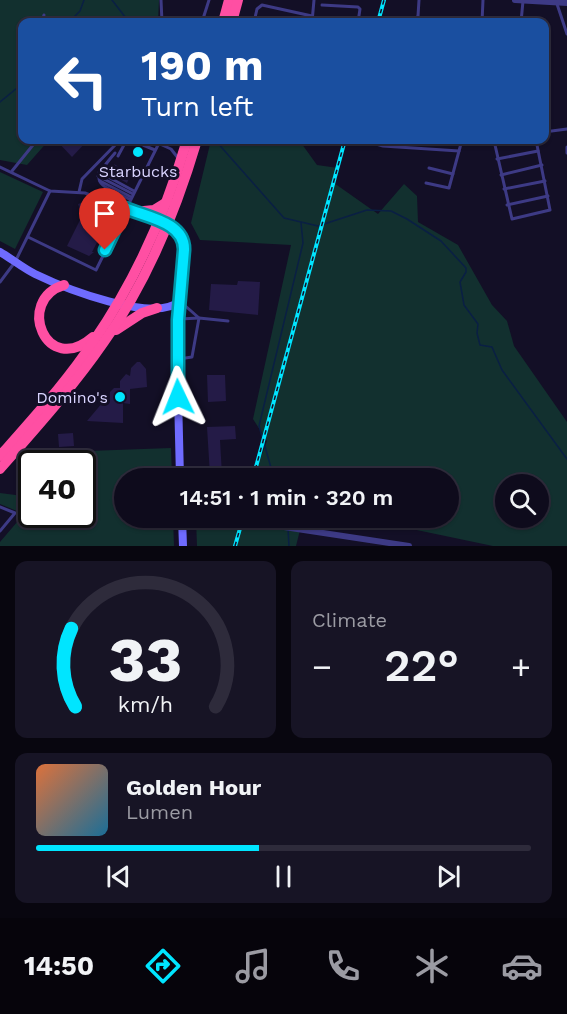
<!DOCTYPE html>
<html lang="en">
<head>
<meta charset="utf-8">
<style>
  :root { --surface:#0e0b1c; --page:#171425; --text:#f1f3f6; --muted:#9b9ba3; --line:#2e2b3b; --accent:#00e5ff }
  body { margin:0; font-family:"Work Sans",sans-serif; background:var(--page); color:var(--text); height:100vh; display:flex; flex-direction:column; font-size:22px; white-space:nowrap }
  * { box-sizing:border-box; margin:0 }
  p { font-size:20px; color:var(--muted) }
  .icon { flex:none; width:33px; height:33px; fill:none; stroke:currentColor; stroke-width:2; stroke-linecap:round; stroke-linejoin:round }
  .map { position:relative; height:546px; overflow:hidden }
  .sheet { display:flex; flex-direction:column; gap:15px; padding:15px; background:#08060f; flex:1 }
  .sheet>* { flex:none }
  .hud { position:absolute; left:18px; top:18px; width:531px; height:126px; border-radius:12px; box-shadow:0 2px 4px #0004,0 0 0 2px var(--line); background:#1a4fa0; color:#fff; overflow:hidden }
  .controls { position:absolute; left:495px; top:474px; display:grid; gap:12px }
  .controls a { display:grid; place-items:center; width:54px; height:54px; border-radius:50%; background:var(--surface); box-shadow:0 2px 4px #0004,0 0 0 2px var(--line); font-size:30px }
  .speed { position:absolute; left:18px; top:450px; display:flex; gap:12px; font-size:30px; font-weight:700; text-align:center }
  .speed>* { display:grid; place-content:center; width:78px; height:78px; border-radius:50%; background:var(--surface); box-shadow:0 2px 4px #0004,0 0 0 2px var(--line); line-height:1 }
  .speed .limit { border:3px solid #111; border-radius:9px; background:#fff; color:#111 }
  .pin { position:absolute; display:grid; place-items:center; width:51px; height:51px; color:#fff; margin:-62px -26px; border-radius:50% 50% 50% 0; rotate:-45deg; box-shadow:0 0 6px #0007 }
  .pin .icon { rotate:45deg }
  .me { position:absolute; width:66px; margin:-33px; rotate:358deg; stroke-linejoin:round; filter:drop-shadow(0 0 4px #0008) }
  .turn { display:flex; align-items:center; gap:21px; height:126px; padding:0 24px; font-size:27px }
  .turn .icon { width:78px; height:78px; stroke-width:2.5 }
  .turn b { display:block; font-size:42px; line-height:51px }
  .big { font-size:45px; font-weight:600; line-height:1.1 }
  .sheet .tile { flex:1; display:flex; flex-direction:column; justify-content:center; gap:9px; min-width:0; padding:0 21px; border-radius:12px; background:var(--page) }
  .sheet .dial { align-items:center; gap:0 }
  .dial svg { height:156px; overflow:visible; fill:none; stroke:var(--line); stroke-width:7; stroke-linecap:round; text-anchor:middle }
  .dial text { fill:var(--text); stroke:none }
  .song { display:flex; align-items:center; gap:18px }
  .cover { width:72px; height:72px; border-radius:9px; background:linear-gradient(135deg,hsl(20 70% 55%),hsl(200 70% 35%)) }
  .played { height:6px; border-radius:3px; background:linear-gradient(90deg,var(--accent) 45%,var(--line) 45%) }
  .keys { display:flex; justify-content:space-around; direction:ltr }
  .heat { display:flex; justify-content:space-between; align-items:center; font-size:33px; direction:ltr }
  .sheet .tiles { flex:1; display:grid; gap:15px; grid-template-columns:1fr 1fr }
  .tile:last-child { grid-column:span 2 }
  .trip { position:absolute; left:114px; top:468px; width:345px; height:60px; border-radius:30px; background:var(--surface); box-shadow:0 2px 4px #0004,0 0 0 2px var(--line); font-weight:600; line-height:60px; text-align:center }
  .tab-bar { display:flex; height:96px; justify-content:space-around; align-items:center; background:#06040b; color:var(--muted) }
  .tab-bar .icon { width:42px; height:42px }
  .tab-bar .selected { color:var(--accent) }
  .tab-bar b { font-size:27px; color:var(--text) }
  .map>svg:first-child { display:block }
</style>
</head>
<body>
<div class="map">
<svg width="567" height="546" viewBox="0 0 567 546">
  <rect width="100%" height="100%" fill="#130f26"/>
  <g fill="#12302f" fill-rule="evenodd">
    <polygon points="0,0 159,0 158,22 22,22 22,140 49,140 27,165 0,160"/>
    <path d="M 211,140 L 299,140 L 317,165 L 338,168 L 334,183 L 378,214 L 404,184 L 417,196 L 418,222 L 458,245 L 492,305 L 507,321 L 514,346 L 567,422 L 567,546 L 493,546 L 369,520 L 369,518 L 448,518 L 448,478 L 363,478 L 356,474 L 312,468 L 311,478 L 253,478 L 267,441 L 253,419 L 291,245 L 200,240 L 191,223 ZM 538,484 L 538,518 L 506,518 L 506,484 Z"/>
    <polygon points="0,172 43,192 15,249 0,241"/>
    <polygon points="171,448 172,478 124,478 124,518 173,518 174,546 0,546 0,542 24,514 0,504 0,493 31,497 32,514 82,514 83,475 86,475 88,451"/>
    <polygon points="239,518 318,518 322,528 301,526 296,546 197,546 196,519 236,524"/>
  </g>
  <g fill="none" stroke-linecap="round" stroke-linejoin="round">
    <g stroke="#0a1f44" stroke-width="1.5">
      <polyline points="112,0 129,22"/>
      <polyline points="69,22 80,11 84,0"/>
      <polyline points="0,102 22,84"/>
      <polyline points="215,140 284,218 318,226 367,210 391,211 407,219 441,241 466,268 466,272 460,282 464,305 478,324 477,333 480,345 492,347 502,370 567,459"/>
      <polyline points="274,478 259,426 303,243 301,223"/>
      <polyline points="286,518 287,525"/>
      <polyline points="288,529 289,546"/>
    </g>
  </g>
  <g fill="#241b47">
    <polygon points="56,140 88,140 72,157"/>
    <polygon points="114,164 131,174 127,183 109,173"/>
    <polygon points="81,203 86,215 106,225 92,252 94,252 89,256 67,246 82,216 78,204"/>
    <polygon points="238,281 260,282 258,315 209,310 211,284 237,285"/>
    <polygon points="137,362 140,362 146,369 147,387 130,389 130,404 123,403 123,423 87,421 103,402 109,402 110,392 114,388 120,388 120,381 126,374 130,376 131,368"/>
    <polygon points="207,375 225,375 226,401 208,402"/>
    <polygon points="235,426 236,439 220,440 222,475 210,475 207,427"/>
    <polygon points="73,433 74,446 59,447 58,434"/>
  </g>
  <g fill="none" stroke-linecap="round" stroke-linejoin="round">
    <g stroke="#3d3a85" stroke-width="3">
      <polyline points="161,0 162,22"/>
      <polyline points="557,4 567,34"/>
      <polyline points="322,5 358,7 360,9 358,22"/>
      <polyline points="414,20 455,22"/>
      <polyline points="42,22 44,15"/>
      <polyline points="202,22 209,0"/>
      <polyline points="254,22 257,9 262,5 312,16"/>
      <polyline points="312,22 314,0"/>
      <polyline points="412,22 418,16 419,0"/>
      <polyline points="482,22 483,0"/>
      <polyline points="521,22 523,1"/>
      <polyline points="544,132 567,129"/>
      <polyline points="151,140 171,149 178,158"/>
      <polyline points="375,140 376,144 383,146 459,151 462,140"/>
      <polyline points="511,140 495,143 495,145 512,219 550,210 536,140"/>
      <polyline points="567,147 567,153"/>
      <path d="M 115,153 C 88,184 97,183 129,199"/>
      <polyline points="118,156 125,143 131,140 155,150"/>
      <polyline points="497,159 538,151"/>
      <polyline points="0,167 50,191 85,193 133,211"/>
      <polyline points="429,168 453,174"/>
      <polyline points="12,171 37,140"/>
      <polyline points="99,172 134,191"/>
      <polyline points="501,175 542,165"/>
      <polyline points="98,176 133,194"/>
      <polyline points="100,181 131,197"/>
      <polyline points="426,183 449,188 459,151"/>
      <polyline points="504,189 545,181"/>
      <polyline points="79,192 82,179 120,140"/>
      <polyline points="507,205 548,196"/>
      <polyline points="141,215 155,220"/>
      <polyline points="28,237 96,270 159,143"/>
      <polyline points="0,282 15,262 50,191"/>
      <polyline points="180,319 199,318 182,303"/>
      <polyline points="179,359 192,357 199,318 228,321"/>
      <polyline points="0,507 15,513 0,531"/>
    </g>
    <g stroke="#3d3a85" stroke-width="6">
      <polyline points="515,0 567,3"/>
      <polyline points="225,518 409,546"/>
    </g>
    <g stroke="#6f6bff" stroke-width="8">
      <polyline points="163,223 180,232 185,245 177,354 180,478"/>
      <path d="M 0,252 C 12,259 23,268 35,274 C 64,288 154,324 180,301"/>
      <polyline points="182,518 183,546"/>
    </g>
    <g stroke="#ff4fa3" stroke-width="10">
      <polyline points="223,22 229,0"/>
      <polyline points="232,22 238,0"/>
      <polyline points="134,212 154,210 167,202"/>
      <path d="M 64,285 C 15,300 46,378 93,337"/>
      <polyline points="116,330 142,313 157,308"/>
      <path d="M 0,456 C 32,419 66,383 93,342 C 136,280 166,212 187,140"/>
      <path d="M 0,469 C 36,428 73,387 104,342 C 148,281 176,211 197,140"/>
    </g>
    <g stroke="#00e5ff" stroke-width="4">
      <g id="rail">
        <polyline points="378,22 384,0"/>
        <polyline points="253,478 345,140"/>
        <polyline points="235,546 243,518"/>
      </g>
    </g>
    <use href="#rail" stroke="#130f26" stroke-width="1.5" stroke-dasharray="4.5" stroke-linecap="butt"/>
  </g>
  <g fill="none" stroke-linecap="round" stroke-linejoin="round">
    <g stroke="#0095a6" stroke-width="15">
      <path id="route" d="M 105,250 L 125,208 C 146,217 185,222 184,250 L 178,320 L 178,397"/>
    </g>
    <use href="#route" stroke="#00e5ff" stroke-width="10"/>
  </g>
  <g fill="#00e5ff" stroke="#130f26" stroke-width="2">
    <circle cx="138" cy="152" r="6"/>
    <circle cx="120" cy="397" r="6"/>
  </g>
  <g text-anchor="middle" stroke-width="6" stroke-linejoin="round" paint-order="stroke">
    <g font-size="16" fill="#d9d4ff" stroke="#130f26">
      <text x="138" y="177">Starbucks</text>
      <text x="108" y="403" text-anchor="end">Domino's</text>
    </g>
  </g>
</svg>
<div class="controls">
<a><svg class="icon" aria-label="search" viewBox="0 0 24 24"><circle cx="10" cy="10" r="6"/><path d="M15 15l6 6"/></svg></a>
</div>
<div class="speed"><div class="limit">40</div></div>
<div class="pin" style="left:105px;top:250px;background:#d93025"><svg class="icon" aria-label="arrive" viewBox="0 0 24 24"><path d="M6 21V4h12l-3 4 3 4H6"/></svg></div>
<svg class="me" style="left:178px;top:397px" viewBox="-20 -20 40 40"><path d="M0-17L14 15 0 8-14 15z" fill="#00e5ff" stroke="#fff" stroke-width="4"/></svg>
<div class="trip">14:51 · 1 min · 320 m</div>
<div class="hud">
<div class="turn"><svg class="icon" aria-label="left" viewBox="0 0 24 24"><path d="M17 20v-9H6M10 6l-5 5 5 5"/></svg><div><b>190 m</b>Turn left</div></div>
</div>
</div>
<section class="sheet">
<div class="tiles">
<div class="tile dial"><svg viewBox="0 0 100 80">
<path d="M14 69A42 42 0 1 1 86 69"/>
<path d="M14 69A42 42 0 0 1 12 29" stroke="#00e5ff"/>
<text x="50" y="56" font-size="32" font-weight="700">33</text>
<text x="50" y="72" font-size="11">km/h</text>
</svg></div>
<div class="tile"><p>Climate</p>
<div class="heat"><a>−</a><b class="big">22°</b><a>+</a></div>
</div>
<div class="tile">
<div class="song"><i class="cover"></i><div><b>Golden Hour</b><p>Lumen</p></div></div>
<div class="played"></div>
<div class="keys"><svg class="icon" aria-label="previous" viewBox="0 0 24 24"><path d="M18 5L8 12l10 7zM5 5v14"/></svg><svg class="icon" aria-label="pause" viewBox="0 0 24 24"><path d="M8 5v14M16 5v14"/></svg><svg class="icon" aria-label="next" viewBox="0 0 24 24"><path d="M6 5l10 7-10 7zM19 5v14"/></svg></div>
</div>
</div>
</section>
<nav class="tab-bar">
<b>14:50</b>
<svg class="icon selected" aria-label="directions" viewBox="0 0 24 24"><path d="M12 3l9 9-9 9-9-9zM9 14v-3h6M13 9l2 2-2 2"/></svg>
<svg class="icon" aria-label="music" viewBox="0 0 24 24"><path d="M9 18V5l10-2v13"/><circle cx="6" cy="18" r="3"/><circle cx="16" cy="16" r="3"/></svg>
<svg class="icon" aria-label="phone" viewBox="0 0 24 24"><path d="M5 4h4l2 5-3 2q2 4 5 5l2-3 5 2v4C11 20 4 13 5 4z"/></svg>
<svg class="icon" aria-label="climate" viewBox="0 0 24 24"><path d="M12 3v18M4 7l16 10M4 17L20 7"/></svg>
<svg class="icon" aria-label="car" viewBox="0 0 24 24"><path d="M5 17H2v-5l4-1 3-4h7l3 4 3 1v5h-3M9 17h6M6 11h13"/><circle cx="7" cy="17" r="2"/><circle cx="17" cy="17" r="2"/></svg>
</nav>
</body>
</html>
